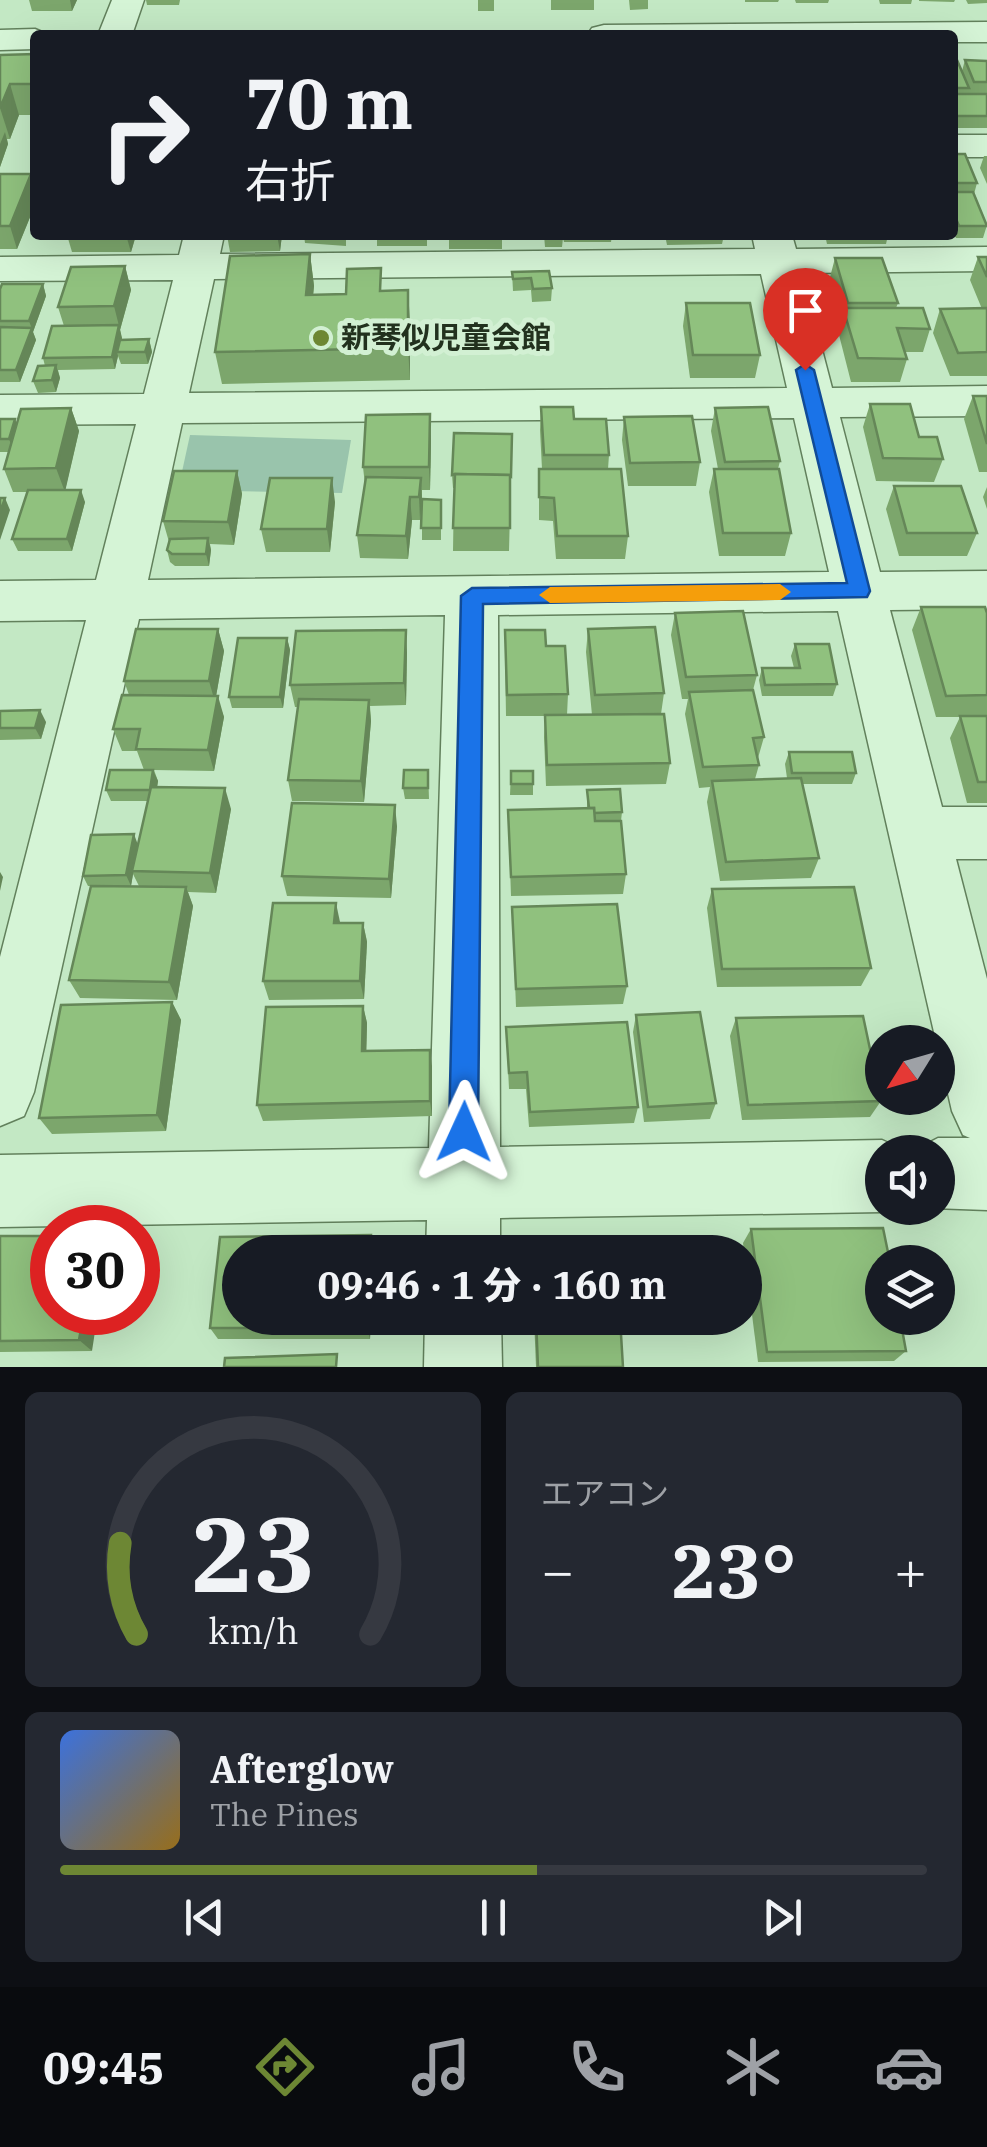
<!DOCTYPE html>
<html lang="ja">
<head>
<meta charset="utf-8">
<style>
  :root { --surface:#171b24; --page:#242831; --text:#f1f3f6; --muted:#9ea1a6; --line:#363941; --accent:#6d8734 }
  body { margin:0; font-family:"IBM Plex Serif","Noto Sans JP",serif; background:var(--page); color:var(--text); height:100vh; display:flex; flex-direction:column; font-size:38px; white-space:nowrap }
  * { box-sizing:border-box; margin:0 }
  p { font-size:32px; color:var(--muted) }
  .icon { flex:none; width:55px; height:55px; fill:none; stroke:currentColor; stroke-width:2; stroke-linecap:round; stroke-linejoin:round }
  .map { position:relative; height:1367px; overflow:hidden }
  .panel { display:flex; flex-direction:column; gap:25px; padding:25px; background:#0d0f14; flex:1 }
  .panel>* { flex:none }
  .top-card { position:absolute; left:30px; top:30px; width:928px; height:210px; border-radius:10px; box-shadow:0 10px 40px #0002; background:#171b24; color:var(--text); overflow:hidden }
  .needle { width:65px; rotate:233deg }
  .buttons { position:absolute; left:865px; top:1025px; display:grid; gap:20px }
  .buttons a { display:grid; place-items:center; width:90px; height:90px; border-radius:50%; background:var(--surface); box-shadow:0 10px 40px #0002; font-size:50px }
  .speed { position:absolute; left:30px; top:1205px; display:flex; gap:20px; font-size:50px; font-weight:700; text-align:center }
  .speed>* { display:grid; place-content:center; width:130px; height:130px; border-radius:50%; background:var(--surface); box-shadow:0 10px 40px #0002; line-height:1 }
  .speed .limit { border:15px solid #d22; background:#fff; color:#111 }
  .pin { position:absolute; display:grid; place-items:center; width:85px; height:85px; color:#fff; margin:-102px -42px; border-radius:50% 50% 50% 0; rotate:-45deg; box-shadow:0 0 10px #0007 }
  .pin .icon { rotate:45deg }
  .me { position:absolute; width:110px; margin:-55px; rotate:1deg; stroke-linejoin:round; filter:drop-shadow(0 0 8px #0008) }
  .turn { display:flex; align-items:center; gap:35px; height:210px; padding:0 50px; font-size:45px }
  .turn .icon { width:130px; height:130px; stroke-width:2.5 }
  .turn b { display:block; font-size:70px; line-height:85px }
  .big { font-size:75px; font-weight:800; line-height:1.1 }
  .panel .widget { flex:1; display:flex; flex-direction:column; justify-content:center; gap:15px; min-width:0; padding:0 35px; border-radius:15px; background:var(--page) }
  .panel .dial { align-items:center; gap:0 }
  .dial svg { height:260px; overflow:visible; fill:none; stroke:var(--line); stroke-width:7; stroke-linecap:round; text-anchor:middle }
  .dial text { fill:var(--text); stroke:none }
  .song { display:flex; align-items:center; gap:30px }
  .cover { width:120px; height:120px; border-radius:15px; background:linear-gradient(135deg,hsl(220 70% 55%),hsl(40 70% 35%)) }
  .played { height:10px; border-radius:5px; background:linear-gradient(90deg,var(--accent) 55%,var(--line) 55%) }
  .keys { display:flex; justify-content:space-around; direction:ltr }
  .heat { display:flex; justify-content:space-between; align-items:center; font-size:55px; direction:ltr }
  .panel .tiles { flex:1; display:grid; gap:25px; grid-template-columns:1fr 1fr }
  .widget:last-child { grid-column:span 2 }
  .trip { position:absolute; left:222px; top:1235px; width:540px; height:100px; border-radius:50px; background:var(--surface); box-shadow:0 10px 40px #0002; font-weight:800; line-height:100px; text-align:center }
  .menu { display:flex; height:160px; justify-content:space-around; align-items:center; background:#090b0e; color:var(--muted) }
  .menu .icon { width:70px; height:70px }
  .menu .on { color:var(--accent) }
  .menu b { font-size:45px; color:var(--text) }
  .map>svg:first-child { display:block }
</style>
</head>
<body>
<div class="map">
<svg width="987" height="1367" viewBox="0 0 987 1367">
  <rect width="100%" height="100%" fill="#c3e8c4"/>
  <polygon fill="#99c4ac" points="190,435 351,440 342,493 178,490"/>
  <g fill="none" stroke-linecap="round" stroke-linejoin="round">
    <g stroke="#62805c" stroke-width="3">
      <g id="minor">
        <polygon points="112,0 144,0 132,35 98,35"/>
        <polygon points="987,22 987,42 952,42 952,35 587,35 592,28 604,25"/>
        <polygon points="35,29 49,35 35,35 35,49 0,50 0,30"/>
        <rect x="952" y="135" width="35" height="22"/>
        <path d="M 184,235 L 224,235 L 220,254 L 755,249 L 752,235 L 792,235 L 796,249 L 987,247 L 987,271 L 802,273 L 832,388 L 987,386 L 987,416 L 840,417 L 880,572 L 987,571 L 987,609 L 890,610 L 942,807 L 987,807 L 987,859 L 956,859 L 987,979 L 987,1210 L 933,1208 L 938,1208 L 938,1152 L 911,1152 L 938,1138 L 970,1138 L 963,1135 L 952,1111 L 838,611 L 498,615 L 500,1147 L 882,1140 L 908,1152 L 882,1152 L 882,1208 L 892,1208 L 882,1212 L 500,1218 L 500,1252 L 426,1252 L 427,1220 L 0,1227 L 0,1155 L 429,1148 L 445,615 L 139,619 L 34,1092 L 24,1116 L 0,1126 L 0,957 L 86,620 L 0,621 L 0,581 L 96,580 L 136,424 L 0,425 L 0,395 L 144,394 L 173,280 L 0,281 L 0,257 L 179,255 ZM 761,274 L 787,388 L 189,393 L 214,279 ZM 794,418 L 829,572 L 148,580 L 182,423 Z"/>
        <polygon points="425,1318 501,1318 502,1367 424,1367"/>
      </g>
    </g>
    <use href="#minor" fill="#d5f4d6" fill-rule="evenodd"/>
  </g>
  <g fill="#7ca66c" fill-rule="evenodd">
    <polygon points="29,0 77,0 72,11 32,11"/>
    <polygon points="146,0 180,0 179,5 147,5"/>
    <rect x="478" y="0" width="16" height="11"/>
    <rect x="551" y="0" width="43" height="10"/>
    <polygon points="629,0 648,0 648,9 630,10"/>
    <polygon points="745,0 779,0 778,2 745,2"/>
    <polygon points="795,0 829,0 828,3 796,3"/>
    <polygon points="879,0 912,0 911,4 880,4"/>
    <polygon points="919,0 955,0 954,2 919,1"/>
    <polygon points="966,0 987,0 987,3 968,4"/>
    <polygon points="35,54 35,115 19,115 10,139 7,139 8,144 0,167 0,55"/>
    <polygon points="952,60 962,71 965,60 987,61 987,128 952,128"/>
    <polygon points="952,154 977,183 974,194 987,225 983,238 956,238 952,230"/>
    <polygon points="984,156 987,156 987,184 980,168"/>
    <polygon points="0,174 31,174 35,186 35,205 17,249 0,249"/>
    <polygon points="67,235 136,235 131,252 72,252"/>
    <polygon points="227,235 282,235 280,251 230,252"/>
    <polygon points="304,235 346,235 346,246 305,243"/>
    <rect x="377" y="235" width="50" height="11"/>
    <rect x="449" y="235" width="53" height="14"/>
    <polygon points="544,235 612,235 611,242 564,242 563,238 562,247 545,247"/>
    <polygon points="665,235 724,235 722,244 667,245"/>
    <polygon points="825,235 888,235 886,244 827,244"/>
    <polygon points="310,254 314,286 313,295 383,291 410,322 410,380 222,384 215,352"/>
    <polygon points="978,257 987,257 987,376 950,376 933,333 940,309 982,309 970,280"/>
    <polygon points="835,258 898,303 896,308 930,329 923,352 905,352 907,359 900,382 851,382 838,331 840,320 829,281"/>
    <polygon points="125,266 131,290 120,330 122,340 149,339 152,352 148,364 121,364 118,356 115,369 58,370 60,378 56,392 38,393 33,381 45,366 43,358 64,326 58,307"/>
    <polygon points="549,271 552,288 551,301 532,302 531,290 513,291 512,272"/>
    <polygon points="43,284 46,296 33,332 36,340 20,382 0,382 0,289"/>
    <polygon points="686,303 760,355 755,378 690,378 683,326"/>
    <polygon points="973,396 987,396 987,472 979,472 964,419"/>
    <polygon points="870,404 943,459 934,482 876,481 863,427"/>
    <polygon points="541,407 574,419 609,455 608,469 628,536 625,559 556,559 553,521 539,520 539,469 542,469 540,430"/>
    <polygon points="71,408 79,431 65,490 85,502 72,551 18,551 12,539 27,492 13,492 4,469 9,452 0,452 0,439 17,423"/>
    <polygon points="715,408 780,461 778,469 791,533 785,556 719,556 709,492 714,469 718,469 711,431"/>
    <polygon points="624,417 700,462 696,486 628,486 622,440"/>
    <polygon points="512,434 509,551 453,551 454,488 453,488 452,475"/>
    <polygon points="431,438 430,490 422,490 422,499 441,500 441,540 422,540 422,506 420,520 412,520 408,559 360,558 357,535 365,485 363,467"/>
    <polygon points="237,471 242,494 234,545 210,544 211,550 209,566 175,566 170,562 167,550 169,542 163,521"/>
    <polygon points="894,486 977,533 967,556 899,556 886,509"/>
    <polygon points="987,487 987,509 983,497"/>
    <polygon points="335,502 330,552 266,552 261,529"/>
    <polygon points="921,607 987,613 987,803 967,803 950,738 960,717 936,717 912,630"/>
    <polygon points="675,613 757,675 753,690 764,737 758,758 759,765 755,779 787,778 785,764 789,752 856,773 852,784 802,784 819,858 811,878 720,881 707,802 710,787 699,788 685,714 688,699 682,699 671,635"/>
    <path d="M 218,629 L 224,651 L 216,696 L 224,717 L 214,771 L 154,770 L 158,781 L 157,787 L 231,809 L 216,893 L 188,892 L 193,906 L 177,1000 L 80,998 L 69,980 L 91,886 L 88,886 L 83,876 L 138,845 L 148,801 L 111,801 L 106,790 L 144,770 L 137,751 L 122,751 L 113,729 L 129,695 L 124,681 ZM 133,874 L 139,886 L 131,886 Z"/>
    <polygon points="588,629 664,693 661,714 670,763 666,784 546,786 544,737 545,716 506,716 505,652 546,646 568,694 567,715 592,715 586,652"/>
    <polygon points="287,638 290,650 283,708 232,708 229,697"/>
    <polygon points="795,644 837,684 833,696 762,696 759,680 762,668 794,668 791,656"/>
    <polygon points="407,652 406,705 370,706 371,721 364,802 292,801 288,780 298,707 295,707 290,685"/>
    <polygon points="0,711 46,722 41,739 0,740"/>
    <polygon points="428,770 429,799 405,799 403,788"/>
    <polygon points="511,771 533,771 533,795 510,795"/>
    <polygon points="587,790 622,812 621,821 626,874 623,894 511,896 508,810 587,808"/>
    <polygon points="397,826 391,898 287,896 282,876"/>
    <polygon points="712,889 871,968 861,986 717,987 707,908"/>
    <polygon points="512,907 627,986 623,1004 516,1007"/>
    <polygon points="340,923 363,923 367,942 364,999 269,1000 263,981"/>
    <polygon points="172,1002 181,1020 166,1131 52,1134 39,1118"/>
    <polygon points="363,1006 367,1023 366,1051 432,1066 432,1116 263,1121 257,1105"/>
    <polygon points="636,1015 716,1103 710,1119 644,1122 633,1032"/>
    <polygon points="736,1018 881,1101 870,1117 742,1120 730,1036"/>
    <polygon points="506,1027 638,1107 634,1123 529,1127 526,1089 509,1089"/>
    <polygon points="751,1229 906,1351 894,1361 758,1362 743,1243"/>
    <polygon points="371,1235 374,1252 240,1252 240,1318 371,1318 370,1339 218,1339 210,1328 220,1237"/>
    <polygon points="0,1236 92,1351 0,1352"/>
    <polygon points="534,1318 620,1318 623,1367 536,1367"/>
  </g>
  <g fill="#658758">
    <polygon points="70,0 77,0 72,11"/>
    <polygon points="10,84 19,115 10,139 0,108"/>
    <polygon points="5,132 8,144 0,167 0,144"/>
    <polygon points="31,174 35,186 35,205 17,249 10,226"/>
    <polygon points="126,235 136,235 131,252"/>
    <polygon points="277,235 282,235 280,251"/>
    <polygon points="310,254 314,286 310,327 306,295"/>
    <polygon points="125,266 131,290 120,330 114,306"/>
    <polygon points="43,284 46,296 33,332 36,340 20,382 16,370 32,329 29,321"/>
    <polygon points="408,290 410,322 410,380 408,348"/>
    <polygon points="119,325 122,338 119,352 117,352 118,356 115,369 112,357"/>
    <polygon points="149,339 152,352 148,364 145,352"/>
    <polygon points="56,365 60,378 56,392 52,380"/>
    <polygon points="71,408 79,431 65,492 56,468"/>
    <polygon points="430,414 431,438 430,490 429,467"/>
    <polygon points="15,419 20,431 14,452 9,439"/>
    <polygon points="237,471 242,494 234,545 228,522"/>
    <polygon points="332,478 335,502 330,552 327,529"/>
    <polygon points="421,478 422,501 420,520 419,497"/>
    <polygon points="81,490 85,502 72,551 67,539"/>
    <polygon points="410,497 412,520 408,559 406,536"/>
    <polygon points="5,498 10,510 0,540 0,513"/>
    <polygon points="208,538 211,550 209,566 206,554"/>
    <polygon points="218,629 224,651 215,702 209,681"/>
    <polygon points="406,630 407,652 406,705 404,683"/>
    <polygon points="287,638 290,650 283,708 280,697"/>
    <polygon points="218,696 224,717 214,771 208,750"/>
    <polygon points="369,700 371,721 364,802 361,781"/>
    <polygon points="40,710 46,722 41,739 35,728"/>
    <polygon points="153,770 158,781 155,801 150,790"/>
    <polygon points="225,788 231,809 216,893 210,873"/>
    <polygon points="395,805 397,826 391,898 389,879"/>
    <polygon points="134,834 138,845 131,886 126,875"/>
    <polygon points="0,872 3,877 0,891"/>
    <polygon points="186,887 193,906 177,1000 169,982"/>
    <polygon points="336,903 340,922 338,942 334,923"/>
    <polygon points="363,923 367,942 364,999 360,981"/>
    <polygon points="172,1002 181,1020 166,1131 157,1115"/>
    <polygon points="363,1006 367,1023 366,1068 362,1051"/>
    <polygon points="430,1050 432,1066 432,1116 430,1101"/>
    <polygon points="371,1235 374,1248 374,1252 370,1252"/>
    <polygon points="84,1312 98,1312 92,1351 79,1340"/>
    <polygon points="367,1318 371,1318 370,1339 367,1328"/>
  </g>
  <g fill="#90c17e" stroke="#658758" stroke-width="2.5">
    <polygon points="35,54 35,84 10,84 0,108 0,55"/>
    <polygon points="952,60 957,60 969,88 952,88"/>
    <polygon points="965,60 987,61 987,82 974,82"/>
    <rect x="952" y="94" width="35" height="22"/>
    <polygon points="952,154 965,154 977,183 952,183"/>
    <polygon points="0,174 31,174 10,226 0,226"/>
    <polygon points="952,192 973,192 987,226 959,226 952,209"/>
    <polygon points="310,254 306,295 346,294 347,269 381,268 380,291 408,290 408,348 215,352 230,256"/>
    <polygon points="978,257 987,257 987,277"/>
    <polygon points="835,258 882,258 898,303 848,303"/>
    <polygon points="125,266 114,306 58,307 71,267"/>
    <polygon points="549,271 552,288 533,289 531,278 513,279 512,272"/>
    <polygon points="2,284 43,284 29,321 0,321 0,289"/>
    <polygon points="686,303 750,303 760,355 693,355"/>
    <polygon points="843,308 923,308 930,329 897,328 907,359 858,358"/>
    <polygon points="987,308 987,352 958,353 940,309"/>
    <polygon points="119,325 112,357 43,358 52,326"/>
    <polygon points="0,327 32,328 16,370 0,370"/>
    <polygon points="149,339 145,352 117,352 120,340"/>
    <polygon points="56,365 52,380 33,381 38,366"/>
    <polygon points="973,396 987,396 987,444"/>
    <polygon points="870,404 910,404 919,437 937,437 943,459 883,458"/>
    <polygon points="541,407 573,407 574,419 606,419 609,455 544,455"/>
    <polygon points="768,407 780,461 725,462 715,408"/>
    <polygon points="71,408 56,468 4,469 21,409"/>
    <polygon points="430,414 429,467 363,467 366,415"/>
    <polygon points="692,416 700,462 630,463 624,417"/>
    <polygon points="0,419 15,419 9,439 0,439"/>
    <polygon points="454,433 512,434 511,476 510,475 455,474 452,475"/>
    <polygon points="539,469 621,469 628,536 557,536 554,498 539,497"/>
    <polygon points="714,469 779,469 791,533 723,533"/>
    <polygon points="174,471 237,471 228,522 163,521"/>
    <polygon points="455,474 510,475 510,528 453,528"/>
    <polygon points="366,477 421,478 419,497 410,497 406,536 357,535"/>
    <polygon points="270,478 332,478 327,529 261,529"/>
    <polygon points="894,486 961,486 977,533 907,533"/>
    <polygon points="28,490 81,490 67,539 12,539"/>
    <polygon points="0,498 5,498 0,513"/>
    <polygon points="422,499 441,500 441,528 421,528"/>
    <polygon points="208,538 206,554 172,554 167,550 170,539"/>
    <polygon points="921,607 985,607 987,613 987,695 946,696"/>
    <polygon points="743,611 757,675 686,677 675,613"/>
    <polygon points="655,627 664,693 595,695 588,629"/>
    <polygon points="136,629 218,629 209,681 124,681"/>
    <polygon points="406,630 404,683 290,685 296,631"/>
    <polygon points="505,630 545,630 546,646 565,646 568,694 507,695"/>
    <polygon points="238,638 287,638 280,697 229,697"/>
    <polygon points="795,644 829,644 837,684 765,685 762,668 800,668"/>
    <polygon points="753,690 764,737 753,738 759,765 703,767 689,692"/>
    <polygon points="122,695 218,696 208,750 136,749 140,729 113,729"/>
    <polygon points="299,699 369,700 361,781 288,780"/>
    <polygon points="40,710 35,728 0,728 0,711"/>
    <polygon points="664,714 670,763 547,765 545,715"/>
    <polygon points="960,716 987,716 987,782 978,782"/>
    <polygon points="789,752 852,752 856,773 792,773"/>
    <polygon points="110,770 153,770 150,790 106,790"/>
    <polygon points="404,770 428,770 428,788 403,788"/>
    <rect x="511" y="771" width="22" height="13"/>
    <polygon points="801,778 819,858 726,862 712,781"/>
    <polygon points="151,787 225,788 210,873 132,871"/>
    <polygon points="620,789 622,812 594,813 594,808 589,808 587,790"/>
    <polygon points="292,803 395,805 389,879 282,876"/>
    <polygon points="594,808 595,821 621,821 626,874 511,877 508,810"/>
    <polygon points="134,834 126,875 83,876 91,835"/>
    <polygon points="91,886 186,887 169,982 69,980"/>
    <polygon points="854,887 871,968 722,969 712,889"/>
    <polygon points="273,903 336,903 334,923 363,923 360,981 263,981"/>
    <polygon points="617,904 627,986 516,989 512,907"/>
    <polygon points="172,1002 157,1115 39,1118 61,1005"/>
    <polygon points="363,1006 362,1051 430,1050 430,1101 257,1105 266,1007"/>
    <polygon points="700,1012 716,1103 648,1107 636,1015"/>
    <polygon points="863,1016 881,1101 748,1105 736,1018"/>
    <polygon points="627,1022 638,1107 530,1112 527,1072 509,1073 506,1027"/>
    <polygon points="883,1228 890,1262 882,1262 882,1318 900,1318 906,1351 767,1352 751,1229"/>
    <polygon points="371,1235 370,1252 240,1252 240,1318 367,1318 367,1328 210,1328 220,1237"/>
    <polygon points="0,1236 52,1236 52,1312 84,1312 79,1340 0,1341"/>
    <polygon points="613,1237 615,1252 533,1252 533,1239"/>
    <polygon points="536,1318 620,1318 623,1367 538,1367"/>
    <polygon points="337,1354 336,1367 224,1367 225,1358"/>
  </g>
  <polygon fill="#1a73e8" stroke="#114b97" stroke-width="2.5" points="805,364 814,370 870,591 867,597 483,604 478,1132 474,1143 464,1147 454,1143 449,1132 461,596 472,588 847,583 796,370"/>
  <polygon fill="#f59e0b" points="780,584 791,592 780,600 550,603 539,595 550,587"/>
  <circle fill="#6d8734" stroke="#d2f0d3" stroke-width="4" cx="321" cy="338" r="10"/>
  <g text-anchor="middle" stroke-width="10" stroke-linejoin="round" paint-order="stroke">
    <g font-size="30" font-weight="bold" fill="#22311e" stroke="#d2f0d3" text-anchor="start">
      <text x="341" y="348">新琴似児童会館</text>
    </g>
  </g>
</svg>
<div class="buttons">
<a><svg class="needle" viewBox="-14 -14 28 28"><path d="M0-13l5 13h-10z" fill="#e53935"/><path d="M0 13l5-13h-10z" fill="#9ea1a6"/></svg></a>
<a><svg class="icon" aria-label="sound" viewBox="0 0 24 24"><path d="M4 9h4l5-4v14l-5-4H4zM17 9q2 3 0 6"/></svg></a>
<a><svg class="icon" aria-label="layers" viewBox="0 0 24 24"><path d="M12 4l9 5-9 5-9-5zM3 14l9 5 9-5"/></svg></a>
</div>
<div class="speed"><div class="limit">30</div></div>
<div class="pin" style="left:805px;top:370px;background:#d93025"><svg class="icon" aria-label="arrive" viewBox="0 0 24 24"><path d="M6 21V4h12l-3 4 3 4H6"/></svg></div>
<svg class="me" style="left:464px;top:1132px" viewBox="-20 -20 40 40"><path d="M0-17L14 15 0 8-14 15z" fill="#1a73e8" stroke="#fff" stroke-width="4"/></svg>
<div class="trip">09:46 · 1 分 · 160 m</div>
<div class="top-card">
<div class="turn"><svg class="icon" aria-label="right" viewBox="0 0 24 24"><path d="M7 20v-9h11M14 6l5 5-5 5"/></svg><div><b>70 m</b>右折</div></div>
</div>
</div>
<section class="panel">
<div class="tiles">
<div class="widget dial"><svg viewBox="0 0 100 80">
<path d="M14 69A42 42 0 1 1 86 69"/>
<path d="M14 69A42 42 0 0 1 9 41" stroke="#6d8734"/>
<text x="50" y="56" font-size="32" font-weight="700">23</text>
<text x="50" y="72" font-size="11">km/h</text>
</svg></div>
<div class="widget"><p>エアコン</p>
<div class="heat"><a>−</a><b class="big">23°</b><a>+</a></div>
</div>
<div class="widget">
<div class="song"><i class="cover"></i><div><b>Afterglow</b><p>The Pines</p></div></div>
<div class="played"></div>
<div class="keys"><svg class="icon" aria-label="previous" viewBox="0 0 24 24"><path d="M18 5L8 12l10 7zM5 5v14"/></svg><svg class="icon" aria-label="pause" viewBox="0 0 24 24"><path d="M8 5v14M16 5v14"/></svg><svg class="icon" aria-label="next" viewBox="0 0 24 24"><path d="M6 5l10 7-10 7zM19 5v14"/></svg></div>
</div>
</div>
</section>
<nav class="menu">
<b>09:45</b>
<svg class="icon on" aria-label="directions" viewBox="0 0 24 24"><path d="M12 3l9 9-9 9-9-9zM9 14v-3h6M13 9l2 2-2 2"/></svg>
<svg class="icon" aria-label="music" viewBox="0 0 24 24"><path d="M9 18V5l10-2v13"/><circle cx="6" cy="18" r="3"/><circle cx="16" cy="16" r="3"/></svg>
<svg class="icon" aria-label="phone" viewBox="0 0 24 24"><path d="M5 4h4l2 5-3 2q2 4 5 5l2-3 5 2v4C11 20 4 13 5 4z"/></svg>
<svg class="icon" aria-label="climate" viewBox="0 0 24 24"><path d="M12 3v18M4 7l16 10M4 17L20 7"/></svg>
<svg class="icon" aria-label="car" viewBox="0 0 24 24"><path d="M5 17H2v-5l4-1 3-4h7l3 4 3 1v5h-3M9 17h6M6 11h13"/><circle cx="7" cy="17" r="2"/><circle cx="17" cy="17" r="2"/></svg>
</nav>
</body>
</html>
